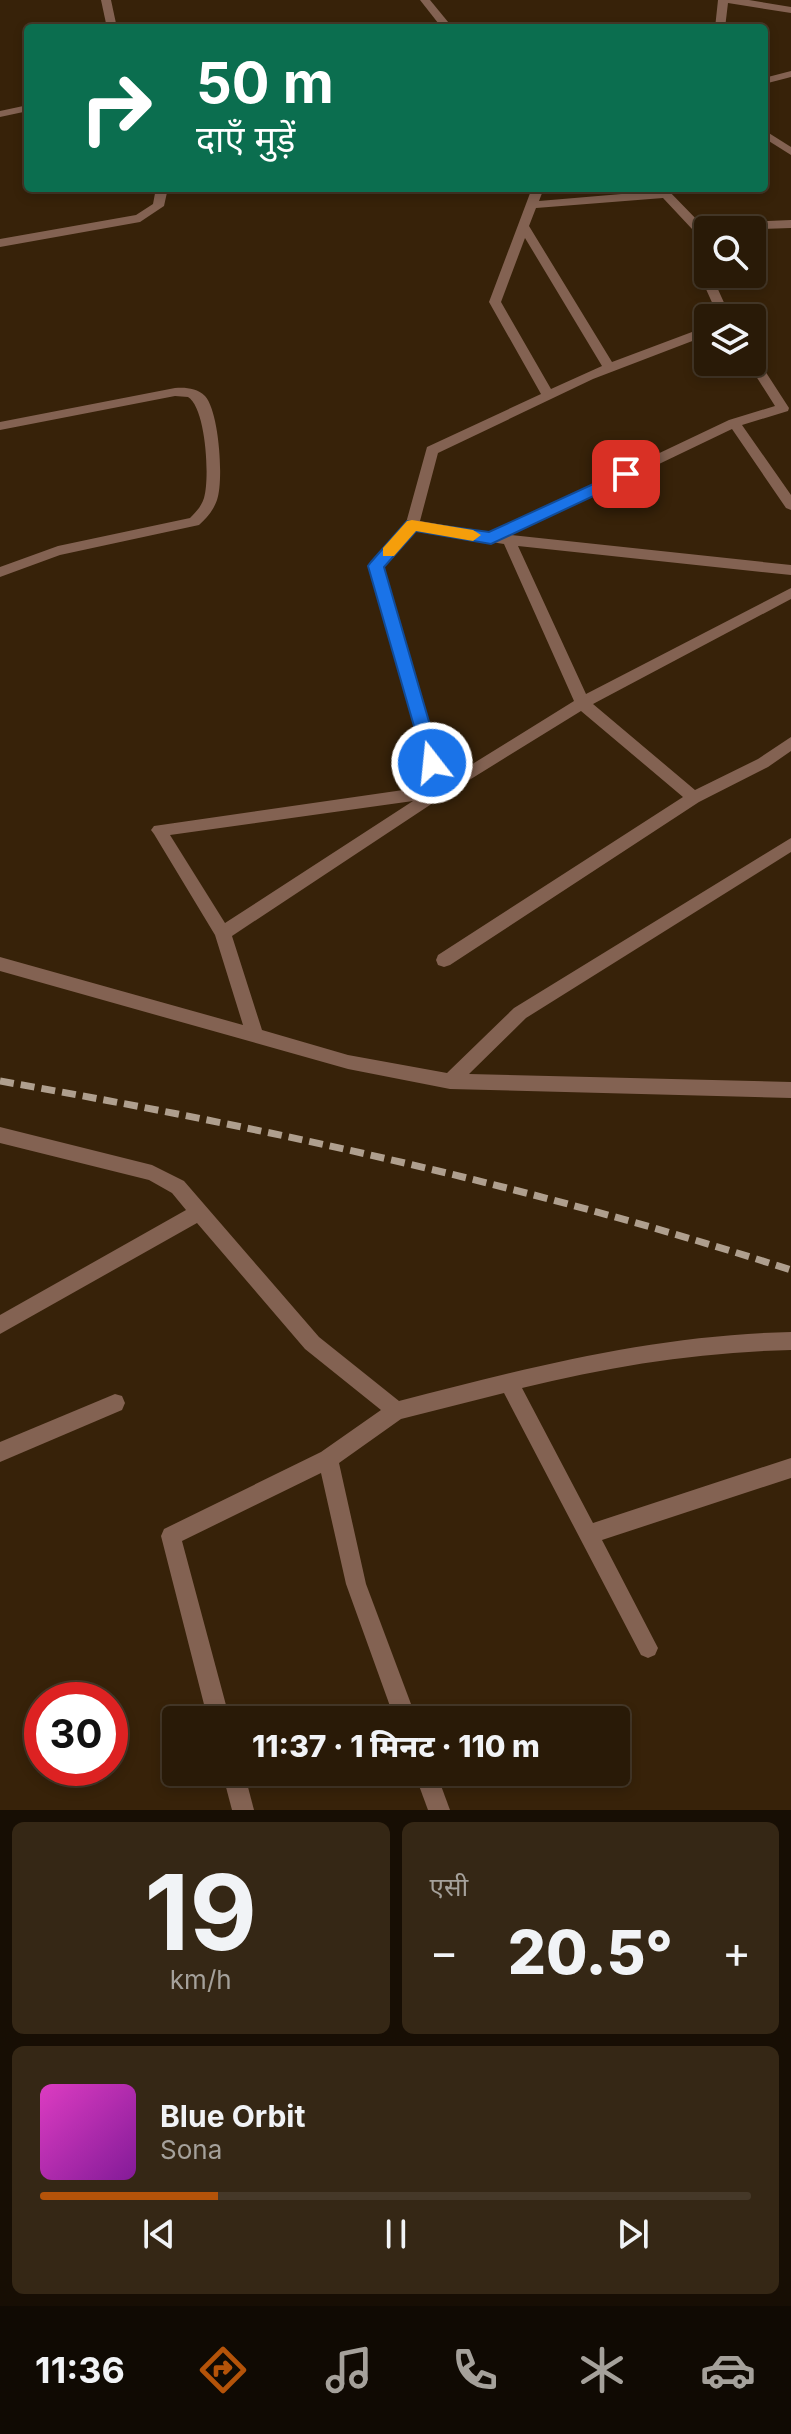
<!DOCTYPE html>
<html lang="hi">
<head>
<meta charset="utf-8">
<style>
  :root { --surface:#291a07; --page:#352715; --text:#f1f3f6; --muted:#a5a19b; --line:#453828; --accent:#b45309 }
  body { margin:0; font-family:Inter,"Noto Sans Devanagari",sans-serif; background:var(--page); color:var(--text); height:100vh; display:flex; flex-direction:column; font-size:30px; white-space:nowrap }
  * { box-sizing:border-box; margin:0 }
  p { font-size:26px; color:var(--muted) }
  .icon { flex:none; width:44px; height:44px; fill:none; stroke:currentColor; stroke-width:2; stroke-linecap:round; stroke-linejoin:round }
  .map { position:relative; height:1810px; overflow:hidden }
  .panel { display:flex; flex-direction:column; gap:12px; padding:12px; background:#170e04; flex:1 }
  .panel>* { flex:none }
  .hud { position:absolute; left:24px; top:24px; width:744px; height:168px; border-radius:8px; box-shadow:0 4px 12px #0003,0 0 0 2px var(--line); background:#0b6e4f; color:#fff; overflow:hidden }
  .fabs { position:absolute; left:694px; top:216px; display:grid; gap:16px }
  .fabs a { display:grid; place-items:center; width:72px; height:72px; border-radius:8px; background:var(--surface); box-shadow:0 4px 12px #0003,0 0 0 2px var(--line); font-size:40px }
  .speed { position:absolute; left:24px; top:1682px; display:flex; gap:16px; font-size:40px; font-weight:700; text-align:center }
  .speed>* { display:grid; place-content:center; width:104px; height:104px; border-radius:50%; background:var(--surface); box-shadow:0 4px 12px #0003,0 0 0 2px var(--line); line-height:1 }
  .speed .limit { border:12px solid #d22; background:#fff; color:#111 }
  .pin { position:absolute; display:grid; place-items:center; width:68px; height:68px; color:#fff; margin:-34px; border-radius:16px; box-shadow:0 4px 12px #0006 }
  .me { position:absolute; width:88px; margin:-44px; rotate:344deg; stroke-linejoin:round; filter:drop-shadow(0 0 6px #0008) }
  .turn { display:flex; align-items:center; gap:28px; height:168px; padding:0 40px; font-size:36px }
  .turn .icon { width:104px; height:104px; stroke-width:2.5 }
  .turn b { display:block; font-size:56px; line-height:68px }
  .big { font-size:60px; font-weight:800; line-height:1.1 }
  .panel .card { flex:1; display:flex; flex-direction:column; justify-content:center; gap:12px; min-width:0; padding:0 28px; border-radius:12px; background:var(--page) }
  .panel .dial { align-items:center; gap:0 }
  .dial b { font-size:104px; line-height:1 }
  .song { display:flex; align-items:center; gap:24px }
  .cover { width:96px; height:96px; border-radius:12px; background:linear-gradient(135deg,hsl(310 70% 55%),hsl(290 70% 35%)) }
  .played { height:8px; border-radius:4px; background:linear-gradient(90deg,var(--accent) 25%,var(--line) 25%) }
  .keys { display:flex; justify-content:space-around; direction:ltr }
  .heat { display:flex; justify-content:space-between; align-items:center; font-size:44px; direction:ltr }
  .panel .tiles { flex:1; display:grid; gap:12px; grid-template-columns:1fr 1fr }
  .card:last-child { grid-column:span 2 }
  .trip { position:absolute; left:162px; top:1706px; width:468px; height:80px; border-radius:8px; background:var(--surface); box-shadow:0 4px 12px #0003,0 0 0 2px var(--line); font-weight:800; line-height:80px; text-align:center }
  .menu { display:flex; height:128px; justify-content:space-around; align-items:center; background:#100a03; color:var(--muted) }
  .menu .icon { width:56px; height:56px }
  .menu .active { color:var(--accent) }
  .menu b { font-size:36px; color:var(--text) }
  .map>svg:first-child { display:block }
</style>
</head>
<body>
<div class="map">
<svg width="791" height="1810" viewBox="0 0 791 1810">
  <rect width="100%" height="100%" fill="#372209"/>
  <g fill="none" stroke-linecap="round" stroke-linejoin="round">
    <path fill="#836252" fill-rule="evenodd" d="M 175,388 C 185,387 197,388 205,396 C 219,411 224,480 217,500 C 213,511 207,518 199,525 L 60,555 L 0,577 L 0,567 L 58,546 L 190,518 C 196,512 201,507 204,498 C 210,478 206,408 188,397 L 175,396 L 0,430 L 0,422 Z"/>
    <g fill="#836252" fill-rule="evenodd">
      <polygon points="101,0 111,0 117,28 107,28"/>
      <polygon points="420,0 430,0 453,28 442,28"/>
      <polygon points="718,0 749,0 791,7 791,13 728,3 725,28 715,28"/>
      <polygon points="791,71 791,77 764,84 764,78"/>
      <polygon points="28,105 28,111 0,117 0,111"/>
      <polygon points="764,130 791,147 791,155 764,138"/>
      <polygon points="156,188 168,188 164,206 140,222 0,247 0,239 136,215 153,204"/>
      <path d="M 532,188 L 544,188 L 539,201 L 657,191 L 654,188 L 666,188 L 701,224 L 791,220 L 791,228 L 704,231 L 704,258 L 708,274 L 711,274 L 731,318 L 719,318 L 692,258 L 692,229 L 663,198 L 536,208 L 529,226 L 612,362 L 708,326 L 708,335 L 593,379 L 438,453 L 420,521 L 491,533 L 729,420 L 775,406 L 747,362 L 752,362 L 752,356 L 756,357 L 789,408 L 788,411 L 742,425 L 791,495 L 791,510 L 786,508 L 732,429 L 511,535 L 791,565 L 791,575 L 518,546 L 586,694 L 791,588 L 791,599 L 593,704 L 695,790 L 758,759 L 791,737 L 791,751 L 768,767 L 699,802 L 450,965 L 444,967 L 438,965 L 436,960 L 438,955 L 683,797 L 581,711 L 445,795 L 232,936 L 262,1030 L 348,1055 L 447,1073 L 514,1008 L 791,838 L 791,852 L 526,1018 L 469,1074 L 791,1082 L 791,1098 L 450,1089 L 348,1069 L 0,971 L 0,957 L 243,1025 L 215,935 L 154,834 L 151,830 L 154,826 L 431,786 L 369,566 L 406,523 L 427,447 L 541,394 L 489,302 ZM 525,238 L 602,366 L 551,389 L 501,302 ZM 415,530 L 504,544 L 574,701 L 445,781 L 383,567 ZM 413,801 L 225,923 L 170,835 Z"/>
      <path d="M 0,1127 L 152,1165 L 184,1181 L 319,1337 L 399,1401 C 529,1367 656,1335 791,1332 L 791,1350 C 699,1352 611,1366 522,1388 L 593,1523 L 791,1458 L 791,1478 L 602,1540 L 658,1648 L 655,1655 L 648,1658 L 641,1655 L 504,1393 L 401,1419 L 339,1463 L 366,1584 L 417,1720 L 395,1720 L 346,1584 L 321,1473 L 182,1541 L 230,1720 L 208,1720 L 161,1536 L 164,1529 L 321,1452 L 381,1410 L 305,1349 L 197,1223 L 0,1334 L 0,1315 L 186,1210 L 172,1193 L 149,1180 L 0,1143 Z"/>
      <polygon points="115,1394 122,1396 125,1403 122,1410 0,1462 0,1442"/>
      <polygon points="222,1772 244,1772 254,1810 232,1810"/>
      <polygon points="414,1772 436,1772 450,1810 428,1810"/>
    </g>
    <path stroke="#af9f8e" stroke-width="7" stroke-dasharray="14 7" stroke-linecap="butt" d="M 0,1081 C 268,1128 532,1186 791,1270"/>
  </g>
  <polygon fill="#1a73e8" stroke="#114b97" stroke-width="2" points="626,469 634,474 632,478 491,544 416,531 384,567 441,763 432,770 426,768 368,566 371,562 407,521 489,532"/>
  <polygon fill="#f59e0b" points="412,520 473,530 481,535 473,541 416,531 394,556 383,556 383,548 407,521"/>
</svg>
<div class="fabs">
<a><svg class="icon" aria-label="search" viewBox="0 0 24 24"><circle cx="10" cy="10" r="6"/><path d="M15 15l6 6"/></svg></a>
<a><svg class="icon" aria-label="layers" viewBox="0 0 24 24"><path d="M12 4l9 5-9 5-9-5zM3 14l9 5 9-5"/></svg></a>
</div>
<div class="speed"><div class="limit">30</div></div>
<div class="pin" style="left:626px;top:474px;background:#d93025"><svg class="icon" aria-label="arrive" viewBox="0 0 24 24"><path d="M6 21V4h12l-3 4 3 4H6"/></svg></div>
<svg class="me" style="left:432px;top:763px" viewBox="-20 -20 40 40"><circle r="17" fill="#1a73e8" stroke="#fff" stroke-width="3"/><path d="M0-11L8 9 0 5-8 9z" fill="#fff"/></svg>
<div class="trip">11:37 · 1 मिनट · 110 m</div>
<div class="hud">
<div class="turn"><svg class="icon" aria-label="right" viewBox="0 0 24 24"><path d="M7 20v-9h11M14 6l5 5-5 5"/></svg><div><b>50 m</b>दाएँ मुड़ें</div></div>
</div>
</div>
<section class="panel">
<div class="tiles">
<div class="card dial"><b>19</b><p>km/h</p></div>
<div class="card"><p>एसी</p>
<div class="heat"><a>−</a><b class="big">20.5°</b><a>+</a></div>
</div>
<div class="card">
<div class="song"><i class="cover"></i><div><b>Blue Orbit</b><p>Sona</p></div></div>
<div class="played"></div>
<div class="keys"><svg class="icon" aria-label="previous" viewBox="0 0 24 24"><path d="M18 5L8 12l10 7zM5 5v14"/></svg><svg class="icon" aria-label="pause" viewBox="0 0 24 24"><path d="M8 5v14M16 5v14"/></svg><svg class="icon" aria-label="next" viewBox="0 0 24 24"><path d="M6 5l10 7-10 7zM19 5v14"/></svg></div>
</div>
</div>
</section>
<nav class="menu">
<b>11:36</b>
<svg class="icon active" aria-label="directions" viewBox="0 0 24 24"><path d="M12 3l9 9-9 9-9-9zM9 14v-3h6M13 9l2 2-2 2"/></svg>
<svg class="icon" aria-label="music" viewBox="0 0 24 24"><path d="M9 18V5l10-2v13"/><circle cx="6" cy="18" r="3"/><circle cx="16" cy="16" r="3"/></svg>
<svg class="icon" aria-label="phone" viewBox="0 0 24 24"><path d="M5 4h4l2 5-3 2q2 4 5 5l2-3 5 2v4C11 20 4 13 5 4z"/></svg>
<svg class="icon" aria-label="climate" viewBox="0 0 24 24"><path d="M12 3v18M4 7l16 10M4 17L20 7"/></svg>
<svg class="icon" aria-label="car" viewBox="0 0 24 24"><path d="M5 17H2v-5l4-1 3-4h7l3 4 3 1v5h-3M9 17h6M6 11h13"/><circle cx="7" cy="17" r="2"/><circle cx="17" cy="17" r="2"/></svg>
</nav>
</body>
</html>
